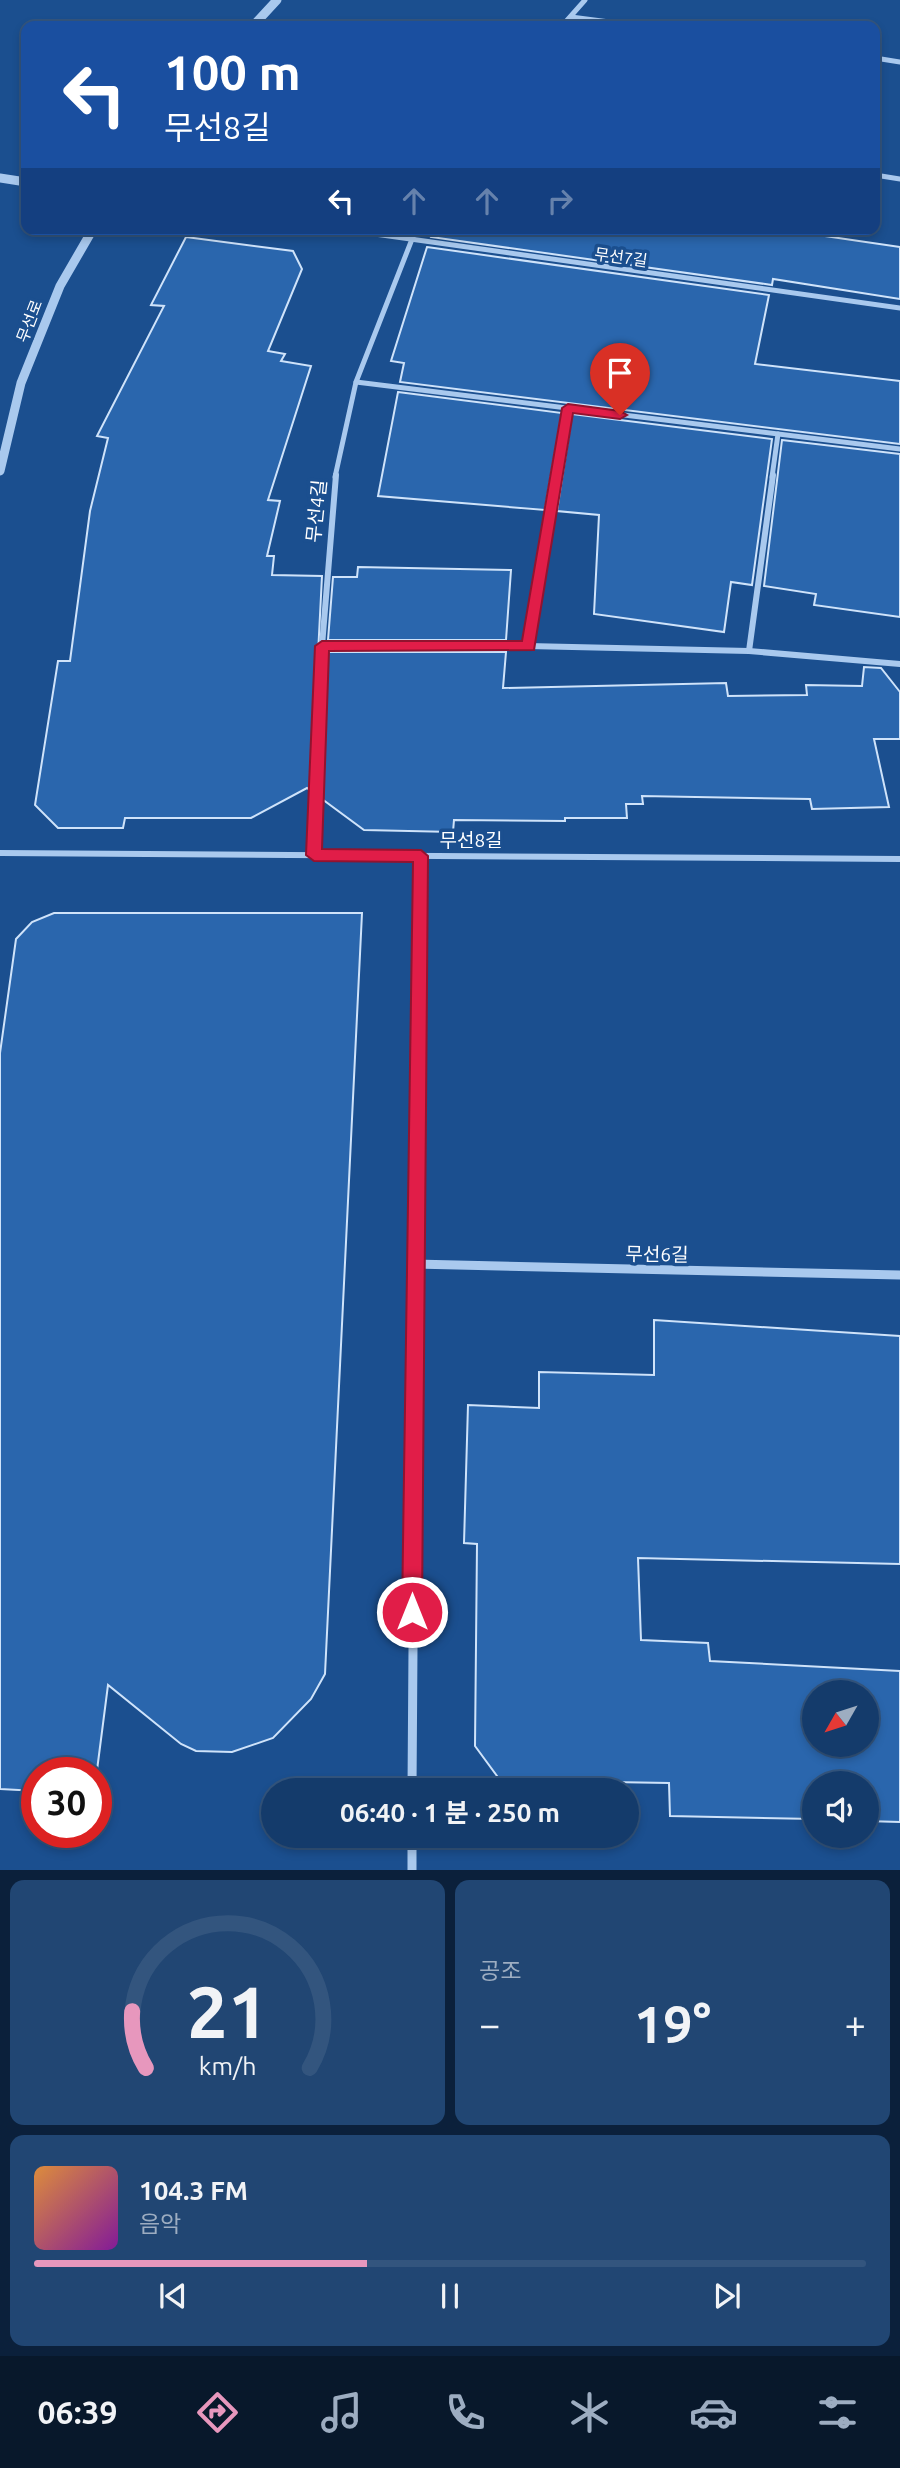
<!DOCTYPE html>
<html lang="ko">
<head>
<meta charset="utf-8">
<style>
  :root { --surface:#143b6b; --page:#214673; --text:#f1f3f6; --muted:#9dadc1; --line:#33557e; --accent:#e797bd }
  body { margin:0; font-family:Ubuntu,"Noto Sans KR",sans-serif; background:var(--page); color:var(--text); height:100vh; display:flex; flex-direction:column; font-size:26px; white-space:nowrap }
  * { box-sizing:border-box; margin:0 }
  p { font-size:23px; color:var(--muted) }
  .icon { flex:none; width:38px; height:38px; fill:none; stroke:currentColor; stroke-width:2; stroke-linecap:round; stroke-linejoin:round }
  .map { position:relative; height:1870px; overflow:hidden }
  .panel { display:flex; flex-direction:column; gap:10px; padding:10px; background:#0b203b; flex:1 }
  .panel>* { flex:none }
  .hud { position:absolute; left:21px; top:21px; width:859px; height:214px; border-radius:14px; box-shadow:0 4px 10px #0003,0 0 0 2px var(--line); background:#1a4fa0; color:#fff; overflow:hidden }
  .needle { width:46px; rotate:231deg }
  .buttons { position:absolute; left:802px; top:1680px; display:grid; gap:14px }
  .buttons a { display:grid; place-items:center; width:77px; height:77px; border-radius:50%; background:var(--surface); box-shadow:0 4px 10px #0003,0 0 0 2px var(--line); font-size:35px }
  .speed { position:absolute; left:21px; top:1757px; display:flex; gap:14px; font-size:35px; font-weight:700; text-align:center }
  .speed>* { display:grid; place-content:center; width:91px; height:91px; border-radius:50%; background:var(--surface); box-shadow:0 4px 10px #0003,0 0 0 2px var(--line); line-height:1 }
  .speed .limit { border:10px solid #d22; background:#fff; color:#111 }
  .pin { position:absolute; display:grid; place-items:center; width:60px; height:60px; color:#fff; margin:-72px -30px; border-radius:50% 50% 50% 0; rotate:-45deg; box-shadow:0 0 7px #0007 }
  .pin .icon { rotate:45deg }
  .me { position:absolute; width:77px; margin:-38px; rotate:0deg; stroke-linejoin:round; filter:drop-shadow(0 0 5px #0008) }
  .turn { display:flex; align-items:center; gap:24px; height:147px; padding:0 28px; font-size:32px }
  .turn .icon { width:91px; height:91px; stroke-width:2.5 }
  .turn b { display:block; font-size:49px; line-height:60px }
  .lanes { display:flex; align-items:center; height:66px; padding:0 28px; background:#0003; justify-content:center; gap:35px; direction:ltr }
  .lanes .off { opacity:.35 }
  .big { font-size:52px; font-weight:700; line-height:1.1 }
  .panel .tile { flex:1; display:flex; flex-direction:column; justify-content:center; gap:10px; min-width:0; padding:0 24px; border-radius:14px; background:var(--page) }
  .panel .dial { align-items:center; gap:0 }
  .dial svg { height:182px; overflow:visible; fill:none; stroke:var(--line); stroke-width:7; stroke-linecap:round; text-anchor:middle }
  .dial text { fill:var(--text); stroke:none }
  .song { display:flex; align-items:center; gap:21px }
  .cover { width:84px; height:84px; border-radius:10px; background:linear-gradient(135deg,hsl(30 70% 55%),hsl(290 70% 35%)) }
  .played { height:7px; border-radius:4px; background:linear-gradient(90deg,var(--accent) 40%,var(--line) 40%) }
  .keys { display:flex; justify-content:space-around; direction:ltr }
  .heat { display:flex; justify-content:space-between; align-items:center; font-size:38px; direction:ltr }
  .panel .tiles { flex:1; display:grid; gap:10px; grid-template-columns:1fr 1fr }
  .tile:last-child { grid-column:span 2 }
  .trip { position:absolute; left:261px; top:1778px; width:378px; height:70px; border-radius:35px; background:var(--surface); box-shadow:0 4px 10px #0003,0 0 0 2px var(--line); font-weight:700; line-height:70px; text-align:center }
  .dock { display:flex; height:112px; justify-content:space-around; align-items:center; background:#08182b; color:var(--muted) }
  .dock .icon { width:49px; height:49px }
  .dock .current { color:var(--accent) }
  .dock b { font-size:32px; color:var(--text) }
  .map>svg:first-child { display:block }
</style>
</head>
<body>
<div class="map">
<svg width="900" height="1870" viewBox="0 0 900 1870">
  <rect width="100%" height="100%" fill="#1b4f8f"/>
  <g fill="#2a66ad" stroke="#cfe3fa" stroke-width="2" fill-rule="evenodd">
    <polygon points="433,229 777,229 900,247 900,299 773,279 772,285 431,237"/>
    <polygon points="186,237 293,251 302,269 268,351 285,354 281,361 311,366 268,500 280,501 267,556 274,556 272,575 322,576 311,791 307,788 251,818 125,818 123,828 58,828 35,805 58,661 70,661 90,511 108,438 97,436 164,306 151,305"/>
    <polygon points="427,247 769,295 755,364 900,381 900,444 400,382 404,363 391,361"/>
    <polygon points="398,392 562,413 545,510 378,496"/>
    <polygon points="572,414 772,439 752,585 731,582 724,632 594,614 599,515 557,511"/>
    <polygon points="782,440 900,454 900,617 814,605 816,594 764,586"/>
    <polygon points="358,567 511,570 506,640 328,640 333,577 357,577"/>
    <polygon points="327,652 506,652 503,688 726,683 728,696 807,695 806,685 862,686 864,667 881,668 900,692 900,739 874,739 889,807 812,809 810,799 642,796 643,804 626,804 627,818 565,818 565,821 454,820 453,832 364,830 322,799"/>
    <polygon points="54,913 362,913 325,1674 311,1699 273,1738 232,1752 196,1751 181,1744 108,1685 96,1778 96,1773 37,1773 37,1791 0,1789 0,1053 16,939 32,922"/>
    <path d="M 654,1320 L 900,1336 L 900,1564 L 638,1558 L 641,1640 L 708,1643 L 710,1661 L 900,1671 L 900,1822 L 866,1821 L 866,1783 L 814,1783 L 814,1819 L 670,1816 L 669,1783 L 500,1780 L 475,1746 L 477,1544 L 464,1543 L 468,1405 L 539,1408 L 539,1372 L 654,1375 ZM 814,1692 L 866,1692 L 866,1745 L 814,1745 Z"/>
  </g>
  <g fill="none" stroke-linecap="round" stroke-linejoin="round">
    <g stroke="#a9c9ee" stroke-width="5">
      <polyline points="571,17 640,26"/>
      <polyline points="562,26 585,0"/>
      <polyline points="875,58 900,62"/>
      <polyline points="875,175 900,179"/>
      <polyline points="339,229 900,308"/>
      <polyline points="356,382 900,449"/>
      <polyline points="335,477 356,382 416,229"/>
      <polyline points="556,477 568,408"/>
      <polyline points="772,477 778,434"/>
    </g>
    <g stroke="#a9c9ee" stroke-width="6">
      <polyline points="322,646 528,646 749,651 900,664"/>
      <polyline points="528,646 557,475"/>
      <polyline points="749,651 773,475"/>
      <polyline points="0,853 900,859"/>
      <polyline points="314,855 322,646 336,475"/>
      <polyline points="417,1087 421,856"/>
    </g>
    <g stroke="#a9c9ee" stroke-width="9">
      <polyline points="414,1264 900,1275"/>
      <polyline points="412,1790 417,1086"/>
      <polyline points="412,1836 412,1870"/>
    </g>
    <g stroke="#a9c9ee" stroke-width="9">
      <polyline points="253,26 277,0"/>
      <polyline points="0,178 26,182"/>
      <polyline points="0,471 21,383 60,286 93,229"/>
    </g>
  </g>
  <polygon fill="#e11d48" stroke="#92132f" stroke-width="2" points="568,404 620,411 627,415 620,419 573,413 534,650 329,651 322,849 421,850 428,856 422,1612 419,1619 412,1622 405,1619 402,1612 413,862 314,861 306,855 315,646 322,641 522,641 562,408"/>
  <g text-anchor="middle" stroke-width="7" stroke-linejoin="round" paint-order="stroke">
    <g font-size="16" fill="#fff" stroke="#1b4f8f">
      <text transform="translate(621 257) rotate(8)" y="6">무선7길</text>
      <text transform="translate(29 321) rotate(-69)" y="6">무선로</text>
    </g>
    <g font-size="19" fill="#fff" stroke="#1b4f8f">
      <text transform="translate(316 511) rotate(-84)" y="7">무선4길</text>
      <text x="471" y="847">무선8길</text>
      <text transform="translate(657 1254) rotate(1)" y="7">무선6길</text>
    </g>
  </g>
</svg>
<div class="buttons">
<a><svg class="needle" viewBox="-14 -14 28 28"><path d="M0-13l5 13h-10z" fill="#e53935"/><path d="M0 13l5-13h-10z" fill="#9dadc1"/></svg></a>
<a><svg class="icon" aria-label="sound" viewBox="0 0 24 24"><path d="M4 9h4l5-4v14l-5-4H4zM17 9q2 3 0 6"/></svg></a>
</div>
<div class="speed"><div class="limit">30</div></div>
<div class="pin" style="left:620px;top:415px;background:#d93025"><svg class="icon" aria-label="arrive" viewBox="0 0 24 24"><path d="M6 21V4h12l-3 4 3 4H6"/></svg></div>
<svg class="me" style="left:412px;top:1612px" viewBox="-20 -20 40 40"><circle r="17" fill="#e11d48" stroke="#fff" stroke-width="3"/><path d="M0-11L8 9 0 5-8 9z" fill="#fff"/></svg>
<div class="trip">06:40 · 1 분 · 250 m</div>
<div class="hud">
<div class="turn"><svg class="icon" aria-label="left" viewBox="0 0 24 24"><path d="M17 20v-9H6M10 6l-5 5 5 5"/></svg><div><b>100 m</b>무선8길</div></div>
<div class="lanes"><svg class="icon" aria-label="left" viewBox="0 0 24 24"><path d="M17 20v-9H6M10 6l-5 5 5 5"/></svg><svg class="icon off" aria-label="ahead" viewBox="0 0 24 24"><path d="M12 20V5M6 11l6-6 6 6"/></svg><svg class="icon off" aria-label="ahead" viewBox="0 0 24 24"><path d="M12 20V5M6 11l6-6 6 6"/></svg><svg class="icon off" aria-label="right" viewBox="0 0 24 24"><path d="M7 20v-9h11M14 6l5 5-5 5"/></svg></div>
</div>
</div>
<section class="panel">
<div class="tiles">
<div class="tile dial"><svg viewBox="0 0 100 80">
<path d="M14 69A42 42 0 1 1 86 69"/>
<path d="M14 69A42 42 0 0 1 8 44" stroke="#e797bd"/>
<text x="50" y="56" font-size="32" font-weight="700">21</text>
<text x="50" y="72" font-size="11">km/h</text>
</svg></div>
<div class="tile"><p>공조</p>
<div class="heat"><a>−</a><b class="big">19°</b><a>+</a></div>
</div>
<div class="tile">
<div class="song"><i class="cover"></i><div><b>104.3 FM</b><p>음악</p></div></div>
<div class="played"></div>
<div class="keys"><svg class="icon" aria-label="previous" viewBox="0 0 24 24"><path d="M18 5L8 12l10 7zM5 5v14"/></svg><svg class="icon" aria-label="pause" viewBox="0 0 24 24"><path d="M8 5v14M16 5v14"/></svg><svg class="icon" aria-label="next" viewBox="0 0 24 24"><path d="M6 5l10 7-10 7zM19 5v14"/></svg></div>
</div>
</div>
</section>
<nav class="dock">
<b>06:39</b>
<svg class="icon current" aria-label="directions" viewBox="0 0 24 24"><path d="M12 3l9 9-9 9-9-9zM9 14v-3h6M13 9l2 2-2 2"/></svg>
<svg class="icon" aria-label="music" viewBox="0 0 24 24"><path d="M9 18V5l10-2v13"/><circle cx="6" cy="18" r="3"/><circle cx="16" cy="16" r="3"/></svg>
<svg class="icon" aria-label="phone" viewBox="0 0 24 24"><path d="M5 4h4l2 5-3 2q2 4 5 5l2-3 5 2v4C11 20 4 13 5 4z"/></svg>
<svg class="icon" aria-label="climate" viewBox="0 0 24 24"><path d="M12 3v18M4 7l16 10M4 17L20 7"/></svg>
<svg class="icon" aria-label="car" viewBox="0 0 24 24"><path d="M5 17H2v-5l4-1 3-4h7l3 4 3 1v5h-3M9 17h6M6 11h13"/><circle cx="7" cy="17" r="2"/><circle cx="17" cy="17" r="2"/></svg>
<svg class="icon" aria-label="filters" viewBox="0 0 24 24"><path d="M4 7h16M4 17h16"/><circle cx="9" cy="7" r="2"/><circle cx="15" cy="17" r="2"/></svg>
</nav>
</body>
</html>
